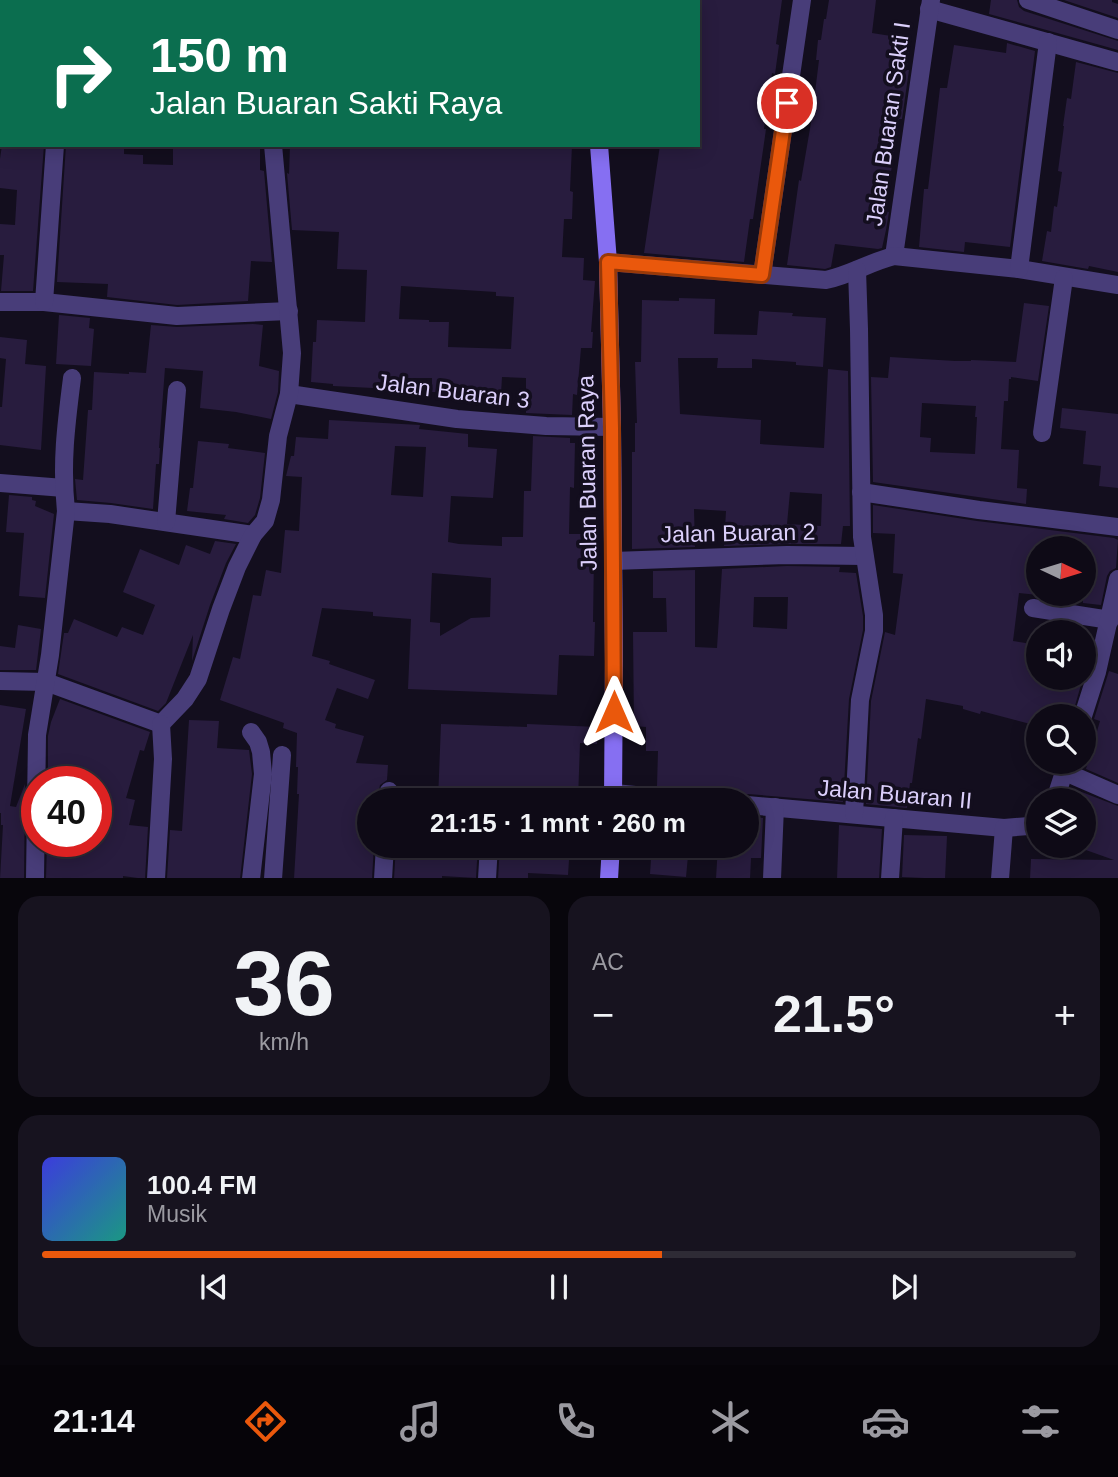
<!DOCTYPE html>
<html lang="id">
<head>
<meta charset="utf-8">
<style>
  :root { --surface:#0e0a16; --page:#17131f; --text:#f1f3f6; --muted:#9b9aa1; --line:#2e2b35; --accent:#ea580c }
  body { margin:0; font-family:Arial,sans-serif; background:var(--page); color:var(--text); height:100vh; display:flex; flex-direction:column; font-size:26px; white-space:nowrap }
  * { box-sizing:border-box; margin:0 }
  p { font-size:23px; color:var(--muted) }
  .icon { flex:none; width:38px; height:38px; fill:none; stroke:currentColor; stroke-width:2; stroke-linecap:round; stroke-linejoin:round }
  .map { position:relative; height:878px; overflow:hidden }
  .sheet { display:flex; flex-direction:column; gap:18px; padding:18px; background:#08060c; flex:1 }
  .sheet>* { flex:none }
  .top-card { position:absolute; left:0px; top:0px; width:700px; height:147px; box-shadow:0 4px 18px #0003,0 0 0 2px var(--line); background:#0b6e4f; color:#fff; overflow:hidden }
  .needle { width:46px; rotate:94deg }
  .controls { position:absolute; left:1026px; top:536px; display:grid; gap:14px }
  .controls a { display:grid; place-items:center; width:70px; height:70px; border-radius:50%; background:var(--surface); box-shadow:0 4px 18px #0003,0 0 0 2px var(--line); font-size:35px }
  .speed { position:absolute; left:21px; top:766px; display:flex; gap:14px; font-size:35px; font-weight:700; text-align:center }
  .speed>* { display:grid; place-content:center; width:91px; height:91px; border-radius:50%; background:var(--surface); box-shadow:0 4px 18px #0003,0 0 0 2px var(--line); line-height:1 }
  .speed .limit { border:10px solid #d22; background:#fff; color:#111 }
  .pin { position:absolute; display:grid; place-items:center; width:60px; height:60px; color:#fff; margin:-30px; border:4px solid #fff; border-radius:50%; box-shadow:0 2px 7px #0007 }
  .me { position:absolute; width:77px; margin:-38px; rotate:0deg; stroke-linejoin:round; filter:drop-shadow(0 0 5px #0008) }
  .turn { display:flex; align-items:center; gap:24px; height:147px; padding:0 35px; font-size:32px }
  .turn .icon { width:91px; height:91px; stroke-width:2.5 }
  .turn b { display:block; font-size:49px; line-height:60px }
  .big { font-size:52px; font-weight:700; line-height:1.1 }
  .sheet .widget { flex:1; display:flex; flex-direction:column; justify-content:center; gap:10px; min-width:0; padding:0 24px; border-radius:21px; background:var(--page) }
  .sheet .dial { align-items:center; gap:0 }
  .dial b { font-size:91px; line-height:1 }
  .song { display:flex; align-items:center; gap:21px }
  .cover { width:84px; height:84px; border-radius:10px; background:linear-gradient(135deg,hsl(240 70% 55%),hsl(170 70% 35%)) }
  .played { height:7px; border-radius:4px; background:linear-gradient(90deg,var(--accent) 60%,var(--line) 60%) }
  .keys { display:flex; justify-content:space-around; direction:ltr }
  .heat { display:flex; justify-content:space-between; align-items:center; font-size:38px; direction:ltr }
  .sheet .tiles { flex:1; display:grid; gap:18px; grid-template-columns:1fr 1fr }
  .widget:last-child { grid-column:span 2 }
  .trip { position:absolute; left:357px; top:788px; width:402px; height:70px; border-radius:35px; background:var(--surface); box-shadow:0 4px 18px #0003,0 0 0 2px var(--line); font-weight:700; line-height:70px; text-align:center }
  .tab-bar { display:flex; height:112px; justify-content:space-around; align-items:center; background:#060409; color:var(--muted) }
  .tab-bar .icon { width:49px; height:49px }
  .tab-bar .active { color:var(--accent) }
  .tab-bar b { font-size:32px; color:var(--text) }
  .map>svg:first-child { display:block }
</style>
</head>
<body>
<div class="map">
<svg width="1118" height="879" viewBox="0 0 1118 879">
  <rect width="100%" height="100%" fill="#130e1e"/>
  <g fill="#281c3e" fill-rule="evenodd">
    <polygon points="698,0 782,0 776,44 779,45 775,74 772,73 764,129 766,129 763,150 753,219 750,219 744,262 644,253 660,145 698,145"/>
    <polygon points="829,0 876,0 872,33 910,39 907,70 909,70 902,119 899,119 885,211 889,212 886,230 882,248 878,249 835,244 831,267 825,269 787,265 799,180 801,181 812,117 819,60 816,60 818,40 821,40 824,19 826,19"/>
    <polygon points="991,0 1017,0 1019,7 1024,11 1118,41 1118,50 989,14"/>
    <polygon points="1064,0 1112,0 1112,2 1118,4 1118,18"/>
    <polygon points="1007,43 1035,51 1010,247 965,242 964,252 919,247 924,189 928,189 940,88 947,88 954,45 1006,53"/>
    <polygon points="1076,62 1118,73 1118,272 1089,266 1088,269 1042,261 1047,231 1051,232 1054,206 1057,207 1062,172 1058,171 1064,126 1063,126 1067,98 1071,99"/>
    <polygon points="2,145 44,145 33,291 1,291 4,255 0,255 0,224 15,225 17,190 0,188 0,159"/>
    <polygon points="66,145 124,145 124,154 143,155 143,164 173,165 173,145 260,145 260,170 264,171 272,262 251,261 248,301 177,305 107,297 108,284 57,282"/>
    <path d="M 290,145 L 572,145 L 570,191 L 573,192 L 572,219 L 564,219 L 562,257 L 584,258 L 583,280 L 595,281 L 591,332 L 593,332 L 592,348 L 581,348 L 577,395 L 573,394 L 572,415 L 526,413 L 526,378 L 502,377 L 501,394 L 432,392 L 432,378 L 393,378 L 393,389 L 333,386 L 333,384 L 311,382 L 313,342 L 316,342 L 317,320 L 365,322 L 367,270 L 337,269 L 339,232 L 292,230 L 287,173 L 289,174 ZM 401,286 L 496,292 L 496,296 L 514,297 L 511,349 L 448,347 L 449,322 L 429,322 L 429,320 L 399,319 Z"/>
    <path d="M 679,298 L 715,299 L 714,334 L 757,335 L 759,311 L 793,313 L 792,316 L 826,318 L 823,367 L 796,365 L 796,362 L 752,359 L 752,368 L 717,368 L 718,358 L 678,358 L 680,414 L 761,420 L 760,444 L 824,448 L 828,369 L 848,371 L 850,526 L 843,526 L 841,544 L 787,544 L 724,546 L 726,511 L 694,509 L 695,547 L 632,549 L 632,452 L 635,452 L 635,423 L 637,423 L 635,362 L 641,362 L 642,300 L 679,301 ZM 790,492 L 822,494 L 821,526 L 787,524 Z"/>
    <path d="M 1024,303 L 1049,306 L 1038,381 L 1011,377 L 1011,379 L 1009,379 L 1008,401 L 1004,401 L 1001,449 L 1019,450 L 1017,488 L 1027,489 L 1026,504 L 873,482 L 871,377 L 888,378 L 890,357 L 955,361 L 971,361 L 971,360 L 1016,362 ZM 922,403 L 976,406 L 975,417 L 977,417 L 975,454 L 930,452 L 931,438 L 920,437 Z"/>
    <polygon points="59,315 90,318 89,328 94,329 91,366 56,364"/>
    <polygon points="253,324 263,325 259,366 279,371 278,392 271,419 236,412 200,408 203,371 165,368 159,448 160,448 159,464 156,464 153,509 111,503 77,500 75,479 83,480 88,410 92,410 94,372 129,374 129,372 146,373 151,325 177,327"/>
    <polygon points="0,337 27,340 25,364 46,366 41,450 0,445 0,407 2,407 6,359 0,358"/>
    <polygon points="1062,408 1118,414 1118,488 1099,486 1101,466 1083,464 1086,431 1060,428"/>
    <path d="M 329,420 L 420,425 L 419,429 L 468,434 L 468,447 L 497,449 L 493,498 L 451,496 L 448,542 L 459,544 L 502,546 L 502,537 L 523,537 L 524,491 L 531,491 L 533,436 L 570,438 L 570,443 L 575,443 L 574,488 L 570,487 L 569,534 L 591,534 L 590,555 L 594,555 L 593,622 L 595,622 L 594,656 L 559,655 L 557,695 L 408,689 L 411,619 L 373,616 L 373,612 L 322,608 L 312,656 L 330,661 L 329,664 L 375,680 L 368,699 L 337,688 L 325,720 L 336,724 L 335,728 L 364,736 L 356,763 L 388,765 L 387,780 L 380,785 L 377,800 L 369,800 L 369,845 L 374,845 L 372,879 L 294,879 L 299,794 L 297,794 L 298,767 L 296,767 L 297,733 L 283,728 L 284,723 L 220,700 L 233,657 L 240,659 L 253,595 L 261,596 L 266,570 L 281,573 L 285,530 L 299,531 L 302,477 L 286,476 L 291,456 L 294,456 L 296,437 L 328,439 ZM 395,446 L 426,447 L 423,497 L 391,495 ZM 432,573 L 491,578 L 490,617 L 471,618 L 440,636 L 440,623 L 430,622 Z"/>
    <polygon points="198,441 229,444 228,448 265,453 260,498 255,515 248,523 224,519 226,515 187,511 190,488 193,488"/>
    <polygon points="9,495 32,497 32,500 36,501 35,506 54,514 45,598 19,596 24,533 6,532"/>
    <polygon points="873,505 977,521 1114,538 1118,540 1116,568 1110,571 1107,576 1101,605 1083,603 1083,548 1038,548 1038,595 1019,593 1013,641 1038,645 1038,677 1083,677 1083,663 1087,664 1072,716 1038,716 1038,726 981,711 980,714 963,709 963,706 926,699 921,739 918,738 912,783 910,783 907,808 866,804 871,701 885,632 895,635 903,574 893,573 895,534 873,533"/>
    <polygon points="215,541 236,544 226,563 210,605 192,661 193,635 166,703 158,711 58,674 64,633 68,633 74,619 117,637 122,627 143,635 155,605 123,592 140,549 179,565 186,545 210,554"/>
    <path d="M 787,566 L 840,567 L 839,572 L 856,573 L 863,616 L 863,630 L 849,699 L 843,802 L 748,794 L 742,795 L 737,800 L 719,799 L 720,797 L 699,797 L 698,793 L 689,789 L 657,786 L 658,751 L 646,751 L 646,727 L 634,726 L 633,632 L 667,632 L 666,598 L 653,598 L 653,571 L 695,570 L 695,647 L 717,648 L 722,569 ZM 754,597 L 788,597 L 787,629 L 753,627 Z"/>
    <polygon points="18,625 41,629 36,670 0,670 0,646 15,648"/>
    <polygon points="1109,671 1118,674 1118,783 1086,769 1100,721 1094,719"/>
    <polygon points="60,699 150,732 144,751 140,750 126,798 135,800 129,825 148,827 145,879 123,876 123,879 46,879 47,842 101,842 104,815 96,812 96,782 48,782 48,736 51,722"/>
    <polygon points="0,705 26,709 10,806 16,807 25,784 24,879 0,879 3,825 1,825 1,813 0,813"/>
    <polygon points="189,720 219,721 217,748 249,750 252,774 240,879 167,878 170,830 182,831"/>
    <polygon points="441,724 527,727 527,724 598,727 597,744 580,743 578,800 438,800"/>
    <polygon points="1079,791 1118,806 1118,879 1030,879 1031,859 1114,860 1083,849 1083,800 1077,800"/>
    <polygon points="747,816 763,818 761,858 751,858 750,879 716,879 718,845 747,845"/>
    <polygon points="839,825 882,829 879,879 837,879"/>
    <polygon points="904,835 947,836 945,879 902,877"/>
    <polygon points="396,845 478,845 476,878 442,876 442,879 394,879"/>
    <polygon points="500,845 570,845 568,875 528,873 528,879 498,879"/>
    <polygon points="652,845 689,845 686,877 650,874"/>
  </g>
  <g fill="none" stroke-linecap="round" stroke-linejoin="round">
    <g stroke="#483d79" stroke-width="18">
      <polyline points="51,0 51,2"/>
      <polyline points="1028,0 1118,30"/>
      <polyline points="260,1 265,0"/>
      <polyline points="637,2 638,0"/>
      <polyline points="929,9 1118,62"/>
      <polyline points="894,256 931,0"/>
      <path d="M 608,262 L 826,280 C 850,275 870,262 894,256 L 1019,269 L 1118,285"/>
      <polyline points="1019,269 1048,42"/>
      <polyline points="762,275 802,0"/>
      <polyline points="0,302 44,302 177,316 289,311"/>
      <polyline points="44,302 55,145"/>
      <polyline points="289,394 457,419 546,426 612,427"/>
      <polyline points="1042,433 1064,278"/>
      <polyline points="0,483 64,488"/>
      <polyline points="861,492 979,510 1118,527"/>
      <polyline points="66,511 110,514 253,535"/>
      <polyline points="166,522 177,390"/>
      <polyline points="613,561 787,555 864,556"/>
      <polyline points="1033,608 1110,620"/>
      <polyline points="0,681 46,682 161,724"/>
      <polyline points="1083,716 1097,672 1118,579"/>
      <polyline points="161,724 185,699 198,679 221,609 237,567 253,535 265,521 271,500 278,436 289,394 292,353 273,145"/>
      <polyline points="251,732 258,742 261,752 263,774 251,879"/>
      <polyline points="1065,772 1118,795"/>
      <polyline points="614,793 688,800"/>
      <polyline points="388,800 389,791"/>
      <polyline points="1055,800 1067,763"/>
      <polyline points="747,805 1004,828 1029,826 1038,821"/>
      <polyline points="854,814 860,700 874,631 874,615 862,537 859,329 857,270"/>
      <path d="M 35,879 L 37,735 L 50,655 L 66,511 C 61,464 66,425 72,378"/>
      <polyline points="156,879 163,759 161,724"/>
      <polyline points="273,879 282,755"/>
      <polyline points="383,879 385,845"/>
      <polyline points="487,879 489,845"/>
      <polyline points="772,879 775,807"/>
      <polyline points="890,879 894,818"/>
      <polyline points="1000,879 1004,828"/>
    </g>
    <g stroke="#866ff2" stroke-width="18">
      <polyline points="591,0 591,2"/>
      <polyline points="599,145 608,262 612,427 614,661 613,800"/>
      <polyline points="609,879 611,845"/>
    </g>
  </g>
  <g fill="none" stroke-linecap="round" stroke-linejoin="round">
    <g stroke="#983908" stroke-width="18">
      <polyline id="route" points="614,712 612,428 608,262 762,275 787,103"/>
    </g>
    <use href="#route" stroke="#ea580c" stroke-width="12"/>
  </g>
  <g text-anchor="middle" stroke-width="7" stroke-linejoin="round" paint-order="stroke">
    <g font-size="23" fill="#dbcffb" stroke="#130e1e">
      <text transform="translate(888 124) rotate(-82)" y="8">Jalan Buaran Sakti I</text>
      <text transform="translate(453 391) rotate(7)" y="8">Jalan Buaran 3</text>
      <text transform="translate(587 473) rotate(-91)" y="8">Jalan Buaran Raya</text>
      <text transform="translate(738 533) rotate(-1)" y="8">Jalan Buaran 2</text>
      <text transform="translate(895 794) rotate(5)" y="8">Jalan Buaran II</text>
    </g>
  </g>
</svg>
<div class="controls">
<a><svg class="needle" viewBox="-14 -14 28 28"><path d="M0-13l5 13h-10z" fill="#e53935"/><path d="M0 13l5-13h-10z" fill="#9b9aa1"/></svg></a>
<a><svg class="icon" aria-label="sound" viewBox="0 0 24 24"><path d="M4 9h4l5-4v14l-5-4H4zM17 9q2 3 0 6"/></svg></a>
<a><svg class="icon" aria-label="search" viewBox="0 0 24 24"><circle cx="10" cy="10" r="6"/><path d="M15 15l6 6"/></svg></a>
<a><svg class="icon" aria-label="layers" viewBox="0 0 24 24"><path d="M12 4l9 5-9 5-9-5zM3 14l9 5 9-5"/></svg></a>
</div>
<div class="speed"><div class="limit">40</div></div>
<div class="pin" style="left:787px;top:103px;background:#d93025"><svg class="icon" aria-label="arrive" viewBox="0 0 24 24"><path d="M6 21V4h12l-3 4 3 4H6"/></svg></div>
<svg class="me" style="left:614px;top:712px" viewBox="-20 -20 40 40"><path d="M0-17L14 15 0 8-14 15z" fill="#ea580c" stroke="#fff" stroke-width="4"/></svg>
<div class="trip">21:15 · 1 mnt · 260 m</div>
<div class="top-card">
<div class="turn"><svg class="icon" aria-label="right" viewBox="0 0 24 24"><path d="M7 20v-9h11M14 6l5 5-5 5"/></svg><div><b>150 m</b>Jalan Buaran Sakti Raya</div></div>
</div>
</div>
<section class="sheet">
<div class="tiles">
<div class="widget dial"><b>36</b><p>km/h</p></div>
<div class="widget"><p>AC</p>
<div class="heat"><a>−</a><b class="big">21.5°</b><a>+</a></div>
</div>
<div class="widget">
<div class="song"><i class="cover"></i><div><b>100.4 FM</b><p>Musik</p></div></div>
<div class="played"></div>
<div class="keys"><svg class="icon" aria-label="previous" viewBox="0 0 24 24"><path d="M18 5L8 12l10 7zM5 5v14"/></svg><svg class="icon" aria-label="pause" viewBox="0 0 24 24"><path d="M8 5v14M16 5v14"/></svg><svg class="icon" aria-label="next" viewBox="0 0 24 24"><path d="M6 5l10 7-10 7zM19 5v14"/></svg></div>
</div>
</div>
</section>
<nav class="tab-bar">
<b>21:14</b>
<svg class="icon active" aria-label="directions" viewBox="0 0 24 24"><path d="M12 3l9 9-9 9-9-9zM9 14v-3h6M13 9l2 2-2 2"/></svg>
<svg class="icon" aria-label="music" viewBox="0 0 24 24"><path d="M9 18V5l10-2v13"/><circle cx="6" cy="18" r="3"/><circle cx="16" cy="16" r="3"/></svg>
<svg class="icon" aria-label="phone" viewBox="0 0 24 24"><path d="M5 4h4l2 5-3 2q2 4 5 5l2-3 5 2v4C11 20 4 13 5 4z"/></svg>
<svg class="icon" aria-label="climate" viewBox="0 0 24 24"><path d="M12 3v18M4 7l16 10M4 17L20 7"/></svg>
<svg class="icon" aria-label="car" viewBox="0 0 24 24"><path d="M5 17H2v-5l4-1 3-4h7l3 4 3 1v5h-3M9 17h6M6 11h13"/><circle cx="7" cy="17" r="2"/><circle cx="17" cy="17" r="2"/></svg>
<svg class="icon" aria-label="filters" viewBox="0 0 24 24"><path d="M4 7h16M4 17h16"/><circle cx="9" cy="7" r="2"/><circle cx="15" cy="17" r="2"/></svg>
</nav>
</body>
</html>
